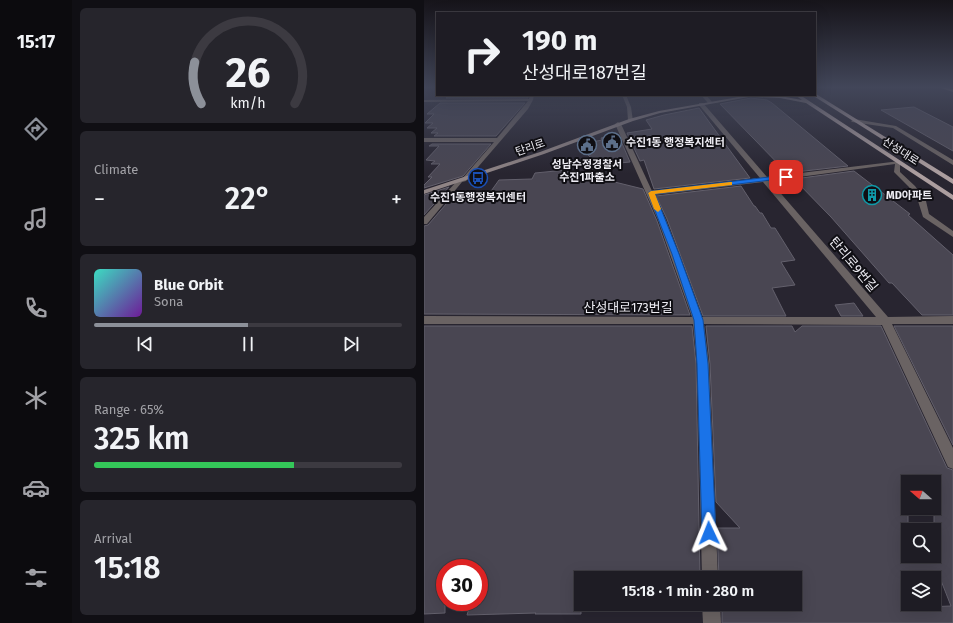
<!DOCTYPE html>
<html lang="en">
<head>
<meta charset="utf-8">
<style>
  :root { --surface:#1e1c24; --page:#26252c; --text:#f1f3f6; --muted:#a1a1a6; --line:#3c3a41; --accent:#8c9099 }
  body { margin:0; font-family:"Fira Sans","Noto Sans KR",sans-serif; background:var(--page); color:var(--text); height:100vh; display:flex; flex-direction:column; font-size:15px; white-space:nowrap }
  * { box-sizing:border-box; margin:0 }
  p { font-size:13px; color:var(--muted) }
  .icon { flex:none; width:22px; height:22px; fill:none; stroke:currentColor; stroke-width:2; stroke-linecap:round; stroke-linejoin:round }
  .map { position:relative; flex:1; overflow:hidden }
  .sheet { display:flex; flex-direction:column; gap:8px; padding:8px; background:#100f14; width:352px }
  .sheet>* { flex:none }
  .hud { position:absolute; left:12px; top:12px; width:380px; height:84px; border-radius:0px; box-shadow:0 4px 16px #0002,0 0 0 1px var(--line); background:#1e1c24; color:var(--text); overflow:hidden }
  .needle { width:26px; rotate:290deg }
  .buttons { position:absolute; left:477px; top:475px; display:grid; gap:8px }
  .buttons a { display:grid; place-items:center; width:40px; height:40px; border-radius:0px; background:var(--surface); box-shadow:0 4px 16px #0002,0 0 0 1px var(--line); font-size:20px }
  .speed { position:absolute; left:12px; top:559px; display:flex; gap:8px; font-size:20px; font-weight:700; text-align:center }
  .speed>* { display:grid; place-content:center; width:52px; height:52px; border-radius:50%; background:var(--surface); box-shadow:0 4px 16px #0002,0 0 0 1px var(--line); line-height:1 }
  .speed .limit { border:6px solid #d22; background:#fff; color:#111 }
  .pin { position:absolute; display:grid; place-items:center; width:34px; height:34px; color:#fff; margin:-17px; border-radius:8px; box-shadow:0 2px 6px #0006 }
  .me { position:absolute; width:44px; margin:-22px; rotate:358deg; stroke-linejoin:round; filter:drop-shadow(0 0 3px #0008) }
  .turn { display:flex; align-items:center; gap:14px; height:84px; padding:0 20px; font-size:18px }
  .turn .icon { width:52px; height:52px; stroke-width:2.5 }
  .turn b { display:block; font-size:28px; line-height:34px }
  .big { font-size:30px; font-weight:600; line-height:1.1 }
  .sheet .tile { flex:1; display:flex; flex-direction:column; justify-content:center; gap:6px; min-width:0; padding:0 14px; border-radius:6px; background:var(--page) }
  .sheet .dial { align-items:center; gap:0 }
  .dial svg { height:104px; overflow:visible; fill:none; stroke:var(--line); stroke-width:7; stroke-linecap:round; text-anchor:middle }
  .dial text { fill:var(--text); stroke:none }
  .song { display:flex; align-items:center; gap:12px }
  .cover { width:48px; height:48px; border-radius:6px; background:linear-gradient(135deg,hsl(170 70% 55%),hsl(280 70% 35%)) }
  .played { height:4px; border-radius:2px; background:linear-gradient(90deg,var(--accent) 50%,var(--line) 50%) }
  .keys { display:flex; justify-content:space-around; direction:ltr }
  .heat { display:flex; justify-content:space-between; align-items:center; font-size:22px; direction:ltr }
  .charge { height:6px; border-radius:3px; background:linear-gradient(90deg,#34c759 65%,var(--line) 0) }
  .trip { position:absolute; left:150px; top:571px; width:228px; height:40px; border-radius:0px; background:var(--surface); box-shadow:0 4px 16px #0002,0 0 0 1px var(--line); font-weight:600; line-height:40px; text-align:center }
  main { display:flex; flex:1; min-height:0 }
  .dock { display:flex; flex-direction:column; width:72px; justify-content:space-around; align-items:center; background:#0c0b0e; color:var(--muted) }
  .dock .icon { width:28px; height:28px }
  .dock .on { color:var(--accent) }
  .dock b { font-size:18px; color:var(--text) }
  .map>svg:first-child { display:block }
</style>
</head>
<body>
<main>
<nav class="dock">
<b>15:17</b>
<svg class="icon on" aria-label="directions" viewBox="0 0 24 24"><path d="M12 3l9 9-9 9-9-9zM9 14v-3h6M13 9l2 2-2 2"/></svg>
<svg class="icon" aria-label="music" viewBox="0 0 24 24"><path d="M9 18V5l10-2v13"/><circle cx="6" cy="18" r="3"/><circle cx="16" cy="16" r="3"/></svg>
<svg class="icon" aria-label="phone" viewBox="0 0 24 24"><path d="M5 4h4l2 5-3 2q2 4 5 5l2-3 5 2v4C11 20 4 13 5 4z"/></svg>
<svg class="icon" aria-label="climate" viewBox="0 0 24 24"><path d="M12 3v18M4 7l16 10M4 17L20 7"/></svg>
<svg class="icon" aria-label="car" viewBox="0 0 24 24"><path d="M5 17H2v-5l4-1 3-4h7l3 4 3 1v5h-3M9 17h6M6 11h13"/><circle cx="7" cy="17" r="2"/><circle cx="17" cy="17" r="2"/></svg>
<svg class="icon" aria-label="filters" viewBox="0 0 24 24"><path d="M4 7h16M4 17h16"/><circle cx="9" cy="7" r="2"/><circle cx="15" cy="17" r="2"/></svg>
</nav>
<section class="sheet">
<div class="tile dial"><svg viewBox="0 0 100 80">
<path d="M14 69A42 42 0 1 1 86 69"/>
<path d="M14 69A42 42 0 0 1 9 37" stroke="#8c9099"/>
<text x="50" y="56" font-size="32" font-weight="700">26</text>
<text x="50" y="72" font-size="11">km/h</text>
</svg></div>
<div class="tile"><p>Climate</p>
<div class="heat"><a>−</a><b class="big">22°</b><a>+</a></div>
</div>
<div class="tile">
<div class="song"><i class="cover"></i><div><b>Blue Orbit</b><p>Sona</p></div></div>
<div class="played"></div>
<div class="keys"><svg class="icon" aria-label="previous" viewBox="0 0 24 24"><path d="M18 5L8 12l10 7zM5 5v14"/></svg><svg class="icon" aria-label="pause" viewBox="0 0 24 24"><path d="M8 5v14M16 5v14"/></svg><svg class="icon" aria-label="next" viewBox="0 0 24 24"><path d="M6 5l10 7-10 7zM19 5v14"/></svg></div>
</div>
<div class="tile"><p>Range · 65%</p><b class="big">325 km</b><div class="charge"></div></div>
<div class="tile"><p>Arrival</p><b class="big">15:18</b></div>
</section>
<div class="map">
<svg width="529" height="623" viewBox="0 0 529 623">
  <rect width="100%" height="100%" fill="#282530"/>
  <g fill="#494652" stroke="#63606c" fill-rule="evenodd">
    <polygon points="26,95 104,95 104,98 22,98"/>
    <polygon points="327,98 343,100 348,103 424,166 363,173 296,104"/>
    <polygon points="16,103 101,103 72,136 10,136 14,133 7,133 13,128 3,128 9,123 1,123 10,114 3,114"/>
    <polygon points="490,107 529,127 529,151 457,110"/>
    <polygon points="275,108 326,178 230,189 220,160 216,161 203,133 228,129 222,120 240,115"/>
    <polygon points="194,134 206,162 175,165 153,145 178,140 177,138"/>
    <polygon points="8,144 67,144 39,176 0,188 0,185 8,177 4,177 16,164 7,164 11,161 2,160 15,146 5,146"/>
    <polygon points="142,170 219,189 233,221 266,315 0,314 0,226 4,225 29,196 65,194 75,180 108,179 111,173"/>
    <polygon points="430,171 486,214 484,215 529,255 529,315 498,315 468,283 465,283 407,217 370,179"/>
    <polygon points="317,186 330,206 331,206 336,213 338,213 347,228 351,228 371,260 357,262 371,285 348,288 362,316 279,316 243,219 232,196"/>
    <polygon points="25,187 0,215 0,195"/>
    <polygon points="430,303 439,316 417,316 411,305"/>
    <polygon points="0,326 268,326 272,364 276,578 157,578 157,614 111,614 112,613 43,615 47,602 55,602 55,576 57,568 21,568 21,613 0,614"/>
    <path d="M 282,326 L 368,326 L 371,332 L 378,326 L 457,326 L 523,468 L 529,470 L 529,623 L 298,623 L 298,604 L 377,604 L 372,578 L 295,578 L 293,528 L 316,528 L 292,502 L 286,364 ZM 484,482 L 510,482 L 510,559 L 484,559 ZM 484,578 L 516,578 L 527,606 L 501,607 L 500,604 L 484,604 Z"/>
    <polygon points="470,326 529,326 529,445"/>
  </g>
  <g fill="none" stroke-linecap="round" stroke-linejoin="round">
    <g fill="#6a6363" fill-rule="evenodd">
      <polygon points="106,95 110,95 109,100 104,109 42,181 38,182 3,224 0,224 0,217 33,181 37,180 70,142 0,142 0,138 73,138 104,101 0,102 0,100 105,99"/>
      <polygon points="198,95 202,95 207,107 209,121 204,120 203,107"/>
      <polygon points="277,95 282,95 288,102 284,103"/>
      <path d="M 275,103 L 279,103 L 343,177 L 476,161 L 476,172 L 491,186 L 502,201 L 505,214 L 529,231 L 529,237 L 499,217 L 494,201 L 485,187 L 470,172 L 471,164 L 346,181 L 464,317 L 529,316 L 529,324 L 468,324 L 529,448 L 529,469 L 524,467 L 458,325 L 280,324 L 285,364 L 294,578 L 278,578 L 273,364 L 269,324 L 0,324 L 0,316 L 268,317 L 234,220 L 191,124 L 194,122 L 197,124 L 228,191 L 336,178 L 275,105 ZM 339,182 L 452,317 L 278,317 L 242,220 L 230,195 Z"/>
      <polygon points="430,119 472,126 529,160 529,165 469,128 428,122 427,121"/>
      <polygon points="278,604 296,604 297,623 279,623"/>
    </g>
    <g fill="#8f8485" fill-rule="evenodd">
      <polygon points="391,87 398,87 391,89"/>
      <polygon points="517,87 529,89 529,92 517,88"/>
      <polygon points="326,95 336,95 236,113 209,121 120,154 0,194 0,190 116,152 205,119 235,111"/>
    </g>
    <g fill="#ac9e9f" fill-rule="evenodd">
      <polygon points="392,94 529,179 529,184 388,95"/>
      <polygon points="327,95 356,96 378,100 371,95 376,95 529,195 529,200 382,103 356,98 328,97 326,96"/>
    </g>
  </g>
  <linearGradient id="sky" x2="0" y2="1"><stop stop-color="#16141a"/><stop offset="0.5" stop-color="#424659"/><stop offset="1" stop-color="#424659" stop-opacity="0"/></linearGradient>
  <rect width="529" height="174" fill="url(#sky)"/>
  <polygon fill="#1a73e8" stroke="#114b97" points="362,175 365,177 364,178 231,194 255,254 279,320 284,364 292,533 290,538 285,540 280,538 278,533 273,364 270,320 248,254 224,193 227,191"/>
  <polygon fill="#f59e0b" points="306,182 308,182 308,185 231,194 237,209 234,212 230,209 224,193 227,191"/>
  <defs>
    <g id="civic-ring" transform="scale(1)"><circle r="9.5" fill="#100f14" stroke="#5c6f8a" stroke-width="1.5"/><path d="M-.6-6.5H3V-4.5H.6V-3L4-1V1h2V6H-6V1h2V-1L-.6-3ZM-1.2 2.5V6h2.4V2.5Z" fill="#5c6f8a"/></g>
    <g id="bus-ring" transform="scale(1)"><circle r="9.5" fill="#100f14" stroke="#1a4fb4" stroke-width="1.5"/><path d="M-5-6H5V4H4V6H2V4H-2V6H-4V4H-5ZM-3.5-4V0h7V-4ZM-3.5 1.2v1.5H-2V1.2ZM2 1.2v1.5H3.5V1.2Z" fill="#1a4fb4"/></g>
    <g id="building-ring" transform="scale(1)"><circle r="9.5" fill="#100f14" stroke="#0f9aa8" stroke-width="1.5"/><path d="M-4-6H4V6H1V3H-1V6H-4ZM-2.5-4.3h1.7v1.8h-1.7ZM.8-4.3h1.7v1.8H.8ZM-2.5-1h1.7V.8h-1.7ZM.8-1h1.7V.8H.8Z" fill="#0f9aa8"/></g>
  </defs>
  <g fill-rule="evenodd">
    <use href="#civic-ring" x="188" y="142"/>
    <use href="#civic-ring" x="163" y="145"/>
    <use href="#bus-ring" x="54" y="178"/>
    <use href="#building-ring" x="448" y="195"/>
  </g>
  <g text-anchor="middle" stroke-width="4" stroke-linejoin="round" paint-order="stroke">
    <g font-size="11" font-weight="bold" fill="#edecf3" stroke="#100f14" text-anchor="start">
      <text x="202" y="146">수진1동 행정복지센터</text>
      <text x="163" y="168" text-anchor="middle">성남수정경찰서<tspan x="163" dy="13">수진1파출소</tspan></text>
      <text x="462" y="199">MD아파트</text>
      <text x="54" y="201" text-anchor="middle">수진1동행정복지센터</text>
    </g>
    <g font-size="11" fill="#edecf3" stroke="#100f14">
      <text transform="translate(106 147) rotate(-19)" y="4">탄리로</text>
      <text transform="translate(477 151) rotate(33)" y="4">산성대로</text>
    </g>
    <g font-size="13" fill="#edecf3" stroke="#100f14">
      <text transform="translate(430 264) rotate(50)" y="5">탄리로9번길</text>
      <text x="204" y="312">산성대로173번길</text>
    </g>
  </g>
</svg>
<div class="buttons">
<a><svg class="needle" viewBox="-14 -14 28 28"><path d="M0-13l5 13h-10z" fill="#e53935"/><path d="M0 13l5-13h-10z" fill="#a1a1a6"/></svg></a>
<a><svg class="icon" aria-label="search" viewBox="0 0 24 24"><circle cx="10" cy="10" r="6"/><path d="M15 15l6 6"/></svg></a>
<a><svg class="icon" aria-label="layers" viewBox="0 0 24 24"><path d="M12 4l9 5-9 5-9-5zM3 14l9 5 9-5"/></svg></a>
</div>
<div class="speed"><div class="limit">30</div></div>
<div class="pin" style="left:362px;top:177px;background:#d93025"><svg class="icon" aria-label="arrive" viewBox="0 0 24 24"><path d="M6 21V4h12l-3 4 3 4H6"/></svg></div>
<svg class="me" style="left:285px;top:533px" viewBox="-20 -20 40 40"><path d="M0-17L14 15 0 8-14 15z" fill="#1a73e8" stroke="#fff" stroke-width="4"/></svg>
<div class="trip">15:18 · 1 min · 280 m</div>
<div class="hud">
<div class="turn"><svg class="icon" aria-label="right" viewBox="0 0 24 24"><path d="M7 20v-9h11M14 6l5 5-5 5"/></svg><div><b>190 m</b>산성대로187번길</div></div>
</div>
</div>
</main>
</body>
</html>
